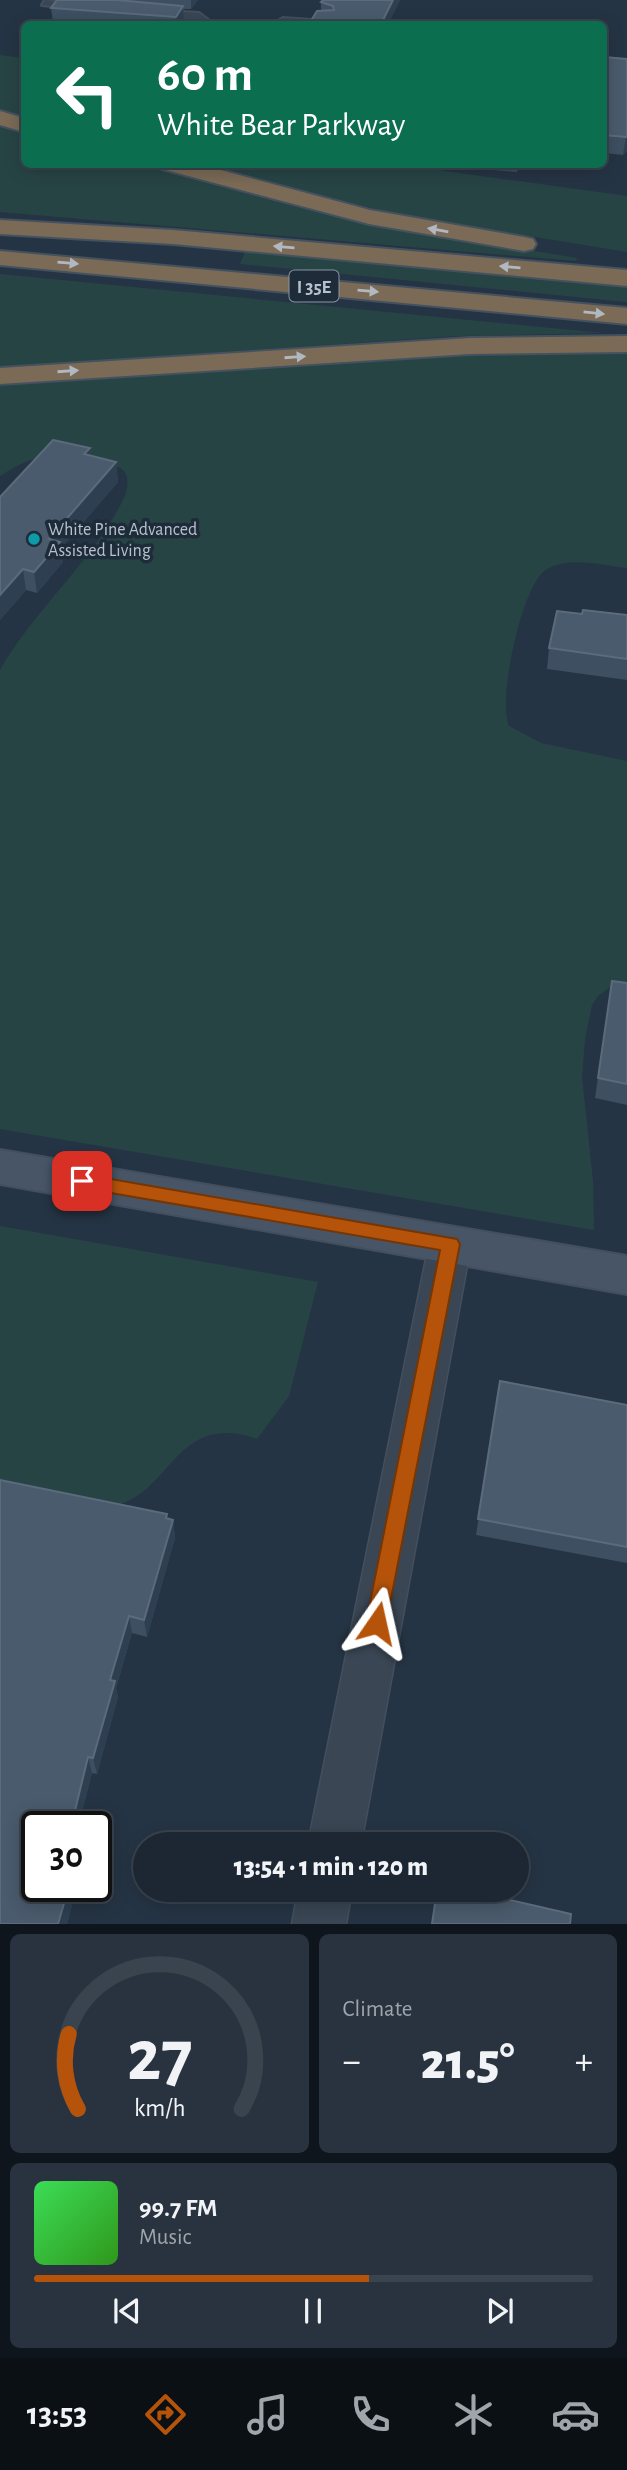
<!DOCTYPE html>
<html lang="en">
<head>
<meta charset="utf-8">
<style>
  :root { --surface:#1c2733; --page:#29333f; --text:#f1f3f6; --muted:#a0a5ac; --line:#3a444e; --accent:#b45309 }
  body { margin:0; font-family:"Alegreya Sans",sans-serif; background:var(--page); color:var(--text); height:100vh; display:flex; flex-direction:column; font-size:26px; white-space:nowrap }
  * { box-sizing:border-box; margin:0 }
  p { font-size:23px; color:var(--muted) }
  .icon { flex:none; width:38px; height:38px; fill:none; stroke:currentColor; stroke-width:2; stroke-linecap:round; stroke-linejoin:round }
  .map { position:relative; height:1924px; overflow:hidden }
  .sheet { display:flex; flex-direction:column; gap:10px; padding:10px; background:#0f151c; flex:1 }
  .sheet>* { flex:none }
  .banner { position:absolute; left:21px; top:21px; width:586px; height:147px; border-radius:10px; box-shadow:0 4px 18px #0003,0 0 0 2px var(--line); background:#0b6e4f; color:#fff; overflow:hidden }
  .speed { position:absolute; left:21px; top:1811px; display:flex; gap:14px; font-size:35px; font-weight:700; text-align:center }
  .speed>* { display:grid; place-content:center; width:91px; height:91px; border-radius:50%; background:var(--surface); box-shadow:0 4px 18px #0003,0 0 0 2px var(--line); line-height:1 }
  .speed .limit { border:4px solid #111; border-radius:10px; background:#fff; color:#111 }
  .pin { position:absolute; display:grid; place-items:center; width:60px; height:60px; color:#fff; margin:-30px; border-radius:14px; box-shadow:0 4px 10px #0006 }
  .me { position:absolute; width:77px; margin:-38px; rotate:11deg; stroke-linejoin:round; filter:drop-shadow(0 0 5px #0008) }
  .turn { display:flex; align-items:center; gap:24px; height:147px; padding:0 21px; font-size:32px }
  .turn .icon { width:91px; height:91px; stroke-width:2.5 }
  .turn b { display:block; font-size:49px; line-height:60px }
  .big { font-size:52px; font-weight:800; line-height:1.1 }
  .sheet .card { flex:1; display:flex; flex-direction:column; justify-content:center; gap:10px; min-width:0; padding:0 24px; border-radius:10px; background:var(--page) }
  .sheet .dial { align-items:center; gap:0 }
  .dial svg { height:182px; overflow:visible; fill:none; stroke:var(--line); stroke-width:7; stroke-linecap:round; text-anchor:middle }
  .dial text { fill:var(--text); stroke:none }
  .song { display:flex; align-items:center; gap:21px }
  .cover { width:84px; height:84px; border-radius:10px; background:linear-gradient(135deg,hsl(130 70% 55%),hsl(110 70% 35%)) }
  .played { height:7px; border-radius:4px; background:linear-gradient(90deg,var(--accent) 60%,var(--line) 60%) }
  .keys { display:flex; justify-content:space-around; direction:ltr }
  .heat { display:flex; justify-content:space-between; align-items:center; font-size:38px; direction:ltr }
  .sheet .tiles { flex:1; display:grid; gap:10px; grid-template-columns:1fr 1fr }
  .card:last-child { grid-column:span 2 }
  .trip { position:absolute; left:133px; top:1832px; width:396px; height:70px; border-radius:35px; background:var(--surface); box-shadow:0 4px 18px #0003,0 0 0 2px var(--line); font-weight:800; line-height:70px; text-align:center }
  .tabs { display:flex; height:112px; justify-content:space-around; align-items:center; background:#0b1014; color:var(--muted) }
  .tabs .icon { width:49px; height:49px }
  .tabs .selected { color:var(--accent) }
  .tabs b { font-size:32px; color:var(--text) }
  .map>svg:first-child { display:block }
</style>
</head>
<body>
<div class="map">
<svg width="627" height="1924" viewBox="0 0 627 1924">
  <rect width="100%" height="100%" fill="#253444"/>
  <g fill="#274445">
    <polygon points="0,55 24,58 24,118 0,111"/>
    <polygon points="0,125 24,132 24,164 144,165 383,226 577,258 576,261 0,212"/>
    <polygon points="198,165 402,165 627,196 627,252 400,215"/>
    <polygon points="245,252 627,287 627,302 240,264"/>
    <polygon points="0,274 602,333 457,336 0,367"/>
    <path d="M 627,350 L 627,568 C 603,565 569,556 547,569 C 522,582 497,701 509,726 L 541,743 L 627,761 L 627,983 L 613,985 L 598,996 L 592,1005 L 585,1039 L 582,1077 L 593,1181 L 594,1230 L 0,1129 L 0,670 C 34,610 93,561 123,500 C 127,494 129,481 126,474 C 120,462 98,463 86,461 C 44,455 37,453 0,476 L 0,383 L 448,352 Z"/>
    <path d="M 0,1226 L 318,1282 L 289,1396 L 257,1439 C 174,1410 171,1497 112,1506 L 0,1482 Z"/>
  </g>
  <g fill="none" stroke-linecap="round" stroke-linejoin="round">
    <g stroke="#434f5d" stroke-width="4">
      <g id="lane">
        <polygon points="45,0 84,6 79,9 42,5"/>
        <polygon points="154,10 199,13 214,24 158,15"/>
        <polygon points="283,18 327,21 332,24 279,23 278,21"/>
      </g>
    </g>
    <g stroke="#434f5d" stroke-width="3">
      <g id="street">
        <polygon points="450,1226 465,1232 471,1244 361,1844 308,1844 429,1244 435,1232"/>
        <polygon points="298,1890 352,1890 346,1924 292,1924"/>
      </g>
    </g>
    <g stroke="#434f5d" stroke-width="4">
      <polygon id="secondary" points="0,1150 627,1256 627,1294 0,1184"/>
    </g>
    <g stroke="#44515e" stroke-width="4">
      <g id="highway">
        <polygon points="0,111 24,118 24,132 0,125"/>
        <polygon points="159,164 198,164 370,210 524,237 533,239 536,244 533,249 524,251 369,224 162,169"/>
        <polygon points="0,220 173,230 627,270 627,286 173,244 0,234"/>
        <polygon points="0,251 627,308 627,324 0,265"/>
        <polygon points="627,336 627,352 470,354 0,384 0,368 470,338"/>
      </g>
    </g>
    <use href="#lane" fill="#3a4654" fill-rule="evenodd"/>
    <use href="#street" fill="#3a4654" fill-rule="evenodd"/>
    <use href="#secondary" fill="#475567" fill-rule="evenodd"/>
    <use href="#highway" fill="#7a6a56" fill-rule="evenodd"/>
  </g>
  <g fill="#3d4f61">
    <polygon points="57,0 198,0 191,9 184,9 184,20 181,24 87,24 53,22 51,8"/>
    <polygon points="323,0 400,0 388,24 321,10 321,2"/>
    <polygon points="604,57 627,59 627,151 623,155 604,153"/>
    <polygon points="470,164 519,164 517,172 470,168"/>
    <polygon points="91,456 116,462 118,482 61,548 63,562 37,593 26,590 0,620 0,497"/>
    <polygon points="627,615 627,680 547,669 549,648"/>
    <polygon points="612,981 627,983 627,1105 595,1098"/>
    <polygon points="500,1381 627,1405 627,1563 476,1535"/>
    <polygon points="0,1480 167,1514 167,1519 173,1520 175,1538 147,1637 132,1633 116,1688 118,1697 97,1774 92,1773 78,1827 37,1827 37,1886 77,1886 67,1924 0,1924"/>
  </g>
  <g fill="#2e3f51">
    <polygon points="191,0 198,0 191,9"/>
    <polygon points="393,0 400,0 388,24 381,24"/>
    <polygon points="183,6 184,20 181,24 176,24 176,17"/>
    <polygon points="627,136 627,151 623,155 626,137"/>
    <polygon points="90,448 92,468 84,454"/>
    <polygon points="116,462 118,482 61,548 63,562 37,593 34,572 49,539"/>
    <polygon points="23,569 26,590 0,620 0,595"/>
    <polygon points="167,1514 169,1532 173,1520 175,1538 147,1637 144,1620"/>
    <polygon points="129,1616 132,1633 116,1688 118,1697 97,1774 93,1758 110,1680"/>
    <polygon points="88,1757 92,1773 78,1827 71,1827"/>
    <polygon points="69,1886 77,1886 67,1924 58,1924"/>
  </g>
  <g fill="#4a5b6d" stroke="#5b6b7c" stroke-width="2">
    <polygon points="57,0 117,0 183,6 176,17 51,8"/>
    <polygon points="323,0 393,0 381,24 309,24 317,11 334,10 333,6 321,2"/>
    <polygon points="604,57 627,59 627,136 626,137 604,135"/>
    <polygon points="53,440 90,448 84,454 116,462 49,539 60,542 34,572 23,569 0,595 0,497"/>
    <polygon points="583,610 627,615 627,659 549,648 557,611 582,614"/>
    <polygon points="612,981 627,983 627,1084 598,1078"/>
    <polygon points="500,1381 627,1405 627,1547 478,1519"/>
    <polygon points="0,1480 167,1514 166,1518 173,1520 144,1620 129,1616 110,1680 115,1681 93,1758 88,1757 71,1827 37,1827 37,1886 69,1886 58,1924 0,1924"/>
    <polygon points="437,1890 467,1890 571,1914 570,1924 432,1924"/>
  </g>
  <defs><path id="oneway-solid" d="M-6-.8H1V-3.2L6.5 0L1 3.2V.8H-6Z" transform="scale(1.75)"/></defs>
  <g fill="#b1b8c1">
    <use href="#oneway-solid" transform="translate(438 230) rotate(-170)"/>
    <use href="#oneway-solid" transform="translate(284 247) rotate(-175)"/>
    <use href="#oneway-solid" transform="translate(68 263) rotate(5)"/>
    <use href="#oneway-solid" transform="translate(510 267) rotate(-175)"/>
    <use href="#oneway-solid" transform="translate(368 291) rotate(5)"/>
    <use href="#oneway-solid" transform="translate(594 313) rotate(6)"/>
    <use href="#oneway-solid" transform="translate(295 357) rotate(-4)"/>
    <use href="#oneway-solid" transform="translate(68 371) rotate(-4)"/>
  </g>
  <polygon fill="#b45309" stroke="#753606" stroke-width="2" points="82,1174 457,1239 460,1244 385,1630 377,1633 370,1630 366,1623 440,1250 82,1188 73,1181"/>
  <circle fill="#0f9aa8" stroke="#1e2b39" stroke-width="2.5" cx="34" cy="539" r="7"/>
  <g text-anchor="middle" stroke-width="7" stroke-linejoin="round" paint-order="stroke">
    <g font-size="18" fill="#b7c1cd" stroke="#1e2b39" text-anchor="start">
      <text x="48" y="535">White Pine Advanced<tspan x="48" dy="21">Assisted Living</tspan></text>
    </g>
    <rect fill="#1e2b39" stroke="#8994a1" stroke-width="2" x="289.5" y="270.5" width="49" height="31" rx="5"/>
    <g font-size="19" font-weight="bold" fill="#b7c1cd">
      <text x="314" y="293">I 35E</text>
    </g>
  </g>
</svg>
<div class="speed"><div class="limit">30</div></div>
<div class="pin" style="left:82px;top:1181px;background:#d93025"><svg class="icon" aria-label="arrive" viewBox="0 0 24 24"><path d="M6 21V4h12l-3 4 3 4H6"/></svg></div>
<svg class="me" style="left:377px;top:1623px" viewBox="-20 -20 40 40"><path d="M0-17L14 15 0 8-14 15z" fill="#b45309" stroke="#fff" stroke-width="4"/></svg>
<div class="trip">13:54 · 1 min · 120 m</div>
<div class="banner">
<div class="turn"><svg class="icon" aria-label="left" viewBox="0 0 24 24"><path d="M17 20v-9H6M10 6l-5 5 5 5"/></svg><div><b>60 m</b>White Bear Parkway</div></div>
</div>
</div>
<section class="sheet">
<div class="tiles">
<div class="card dial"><svg viewBox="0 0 100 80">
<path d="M14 69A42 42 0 1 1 86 69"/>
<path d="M14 69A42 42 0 0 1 10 36" stroke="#b45309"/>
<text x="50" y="56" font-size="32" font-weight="700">27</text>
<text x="50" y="72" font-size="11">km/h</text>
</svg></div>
<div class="card"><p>Climate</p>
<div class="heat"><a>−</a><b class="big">21.5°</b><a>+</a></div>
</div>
<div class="card">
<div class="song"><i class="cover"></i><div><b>99.7 FM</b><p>Music</p></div></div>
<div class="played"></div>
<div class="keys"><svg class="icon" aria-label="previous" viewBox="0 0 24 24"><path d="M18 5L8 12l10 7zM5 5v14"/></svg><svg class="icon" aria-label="pause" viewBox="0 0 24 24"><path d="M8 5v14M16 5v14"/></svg><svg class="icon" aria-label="next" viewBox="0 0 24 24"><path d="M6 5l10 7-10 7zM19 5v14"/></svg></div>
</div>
</div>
</section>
<nav class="tabs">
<b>13:53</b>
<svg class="icon selected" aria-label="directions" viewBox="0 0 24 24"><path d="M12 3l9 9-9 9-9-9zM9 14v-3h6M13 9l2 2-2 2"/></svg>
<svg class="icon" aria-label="music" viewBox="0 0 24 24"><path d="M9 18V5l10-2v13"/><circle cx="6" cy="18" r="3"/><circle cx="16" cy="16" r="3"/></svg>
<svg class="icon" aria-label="phone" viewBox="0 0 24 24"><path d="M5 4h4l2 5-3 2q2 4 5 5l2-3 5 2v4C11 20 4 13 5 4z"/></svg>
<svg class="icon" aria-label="climate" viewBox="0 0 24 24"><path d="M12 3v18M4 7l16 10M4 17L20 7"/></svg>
<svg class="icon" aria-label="car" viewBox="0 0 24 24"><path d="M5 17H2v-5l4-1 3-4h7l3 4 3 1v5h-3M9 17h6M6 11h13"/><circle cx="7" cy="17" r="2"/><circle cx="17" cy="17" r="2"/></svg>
</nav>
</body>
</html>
